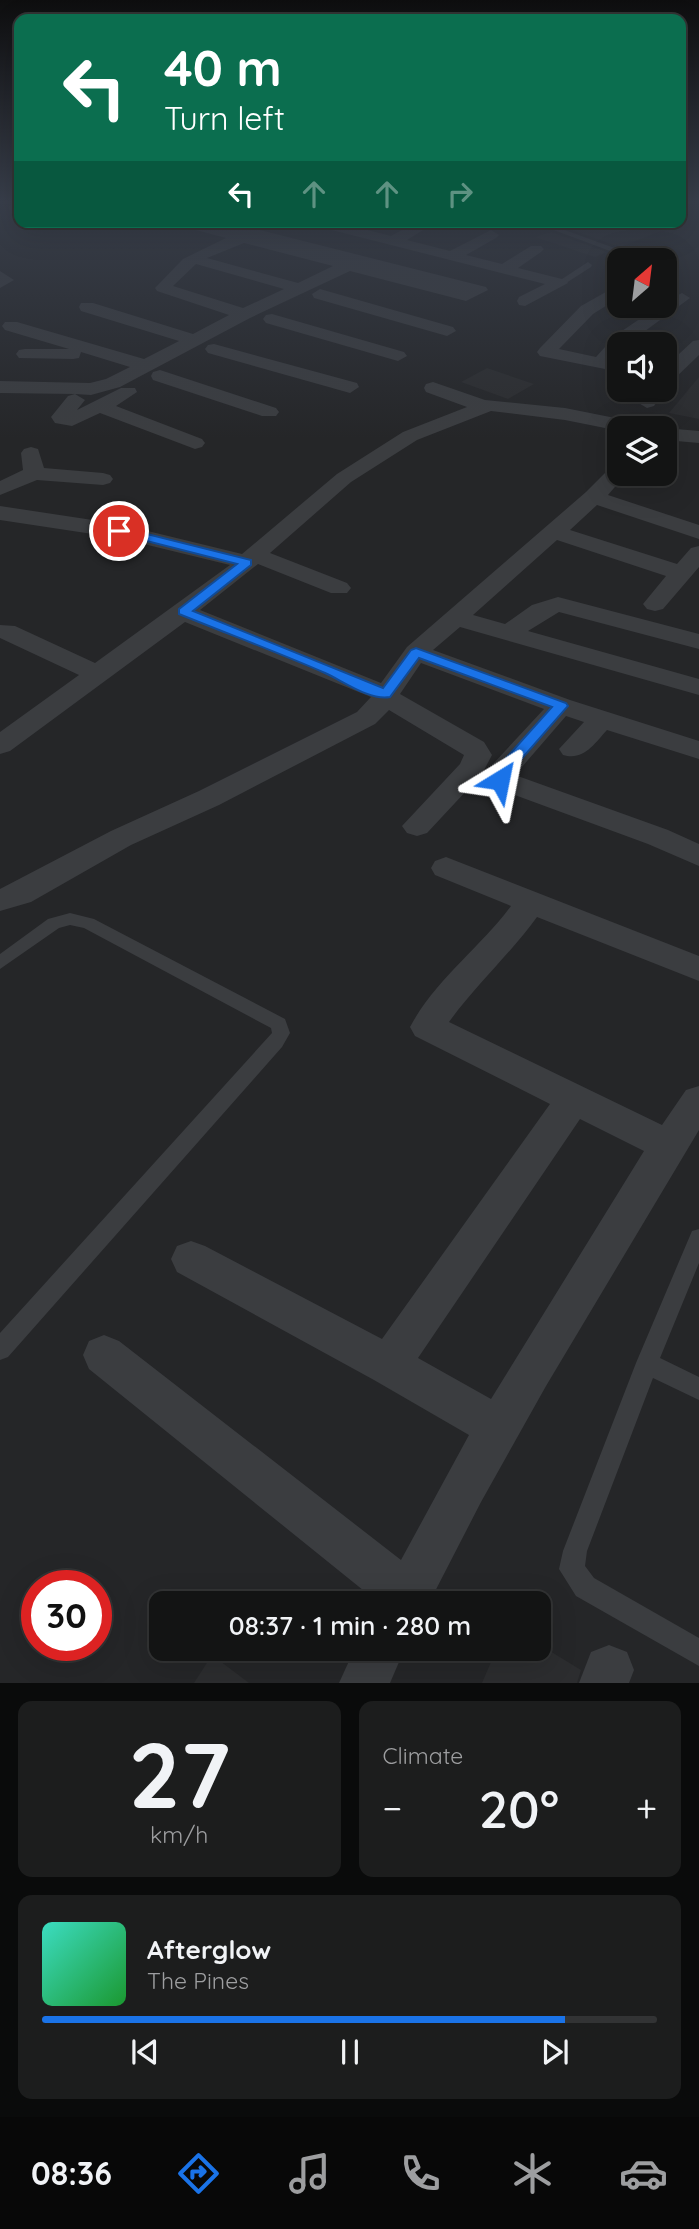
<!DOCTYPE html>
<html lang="en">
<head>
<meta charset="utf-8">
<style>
  :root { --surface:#131414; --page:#1c1d1d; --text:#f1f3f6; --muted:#9d9ea0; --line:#323334; --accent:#1a73e8 }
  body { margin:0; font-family:Quicksand,sans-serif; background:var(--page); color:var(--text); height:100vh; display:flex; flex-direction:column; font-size:26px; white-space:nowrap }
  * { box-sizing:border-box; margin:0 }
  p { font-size:23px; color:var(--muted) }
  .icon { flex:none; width:38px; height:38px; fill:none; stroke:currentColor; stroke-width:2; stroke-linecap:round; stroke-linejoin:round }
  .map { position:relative; height:1683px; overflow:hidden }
  .side { display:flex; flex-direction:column; gap:18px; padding:18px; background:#0a0b0b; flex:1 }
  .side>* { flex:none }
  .banner { position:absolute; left:14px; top:14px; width:672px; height:214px; border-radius:14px; box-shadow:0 7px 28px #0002,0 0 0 2px var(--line); background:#0b6e4f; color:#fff; overflow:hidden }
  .needle { width:46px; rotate:28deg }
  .tools { position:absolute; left:607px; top:248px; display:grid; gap:14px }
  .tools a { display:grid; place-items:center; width:70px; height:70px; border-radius:14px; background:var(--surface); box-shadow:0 7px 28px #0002,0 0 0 2px var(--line); font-size:35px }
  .speed { position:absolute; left:21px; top:1570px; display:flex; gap:14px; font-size:35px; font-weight:700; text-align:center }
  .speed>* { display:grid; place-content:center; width:91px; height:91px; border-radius:50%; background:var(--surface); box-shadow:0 7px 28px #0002,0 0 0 2px var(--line); line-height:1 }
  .speed .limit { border:10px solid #d22; background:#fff; color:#111 }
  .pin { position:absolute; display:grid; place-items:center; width:60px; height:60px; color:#fff; margin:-30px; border:4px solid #fff; border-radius:50%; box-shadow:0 2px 7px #0007 }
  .me { position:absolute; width:77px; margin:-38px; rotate:35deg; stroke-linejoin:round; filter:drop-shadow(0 0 5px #0008) }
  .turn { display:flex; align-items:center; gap:24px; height:147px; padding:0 35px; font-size:32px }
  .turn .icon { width:91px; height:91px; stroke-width:2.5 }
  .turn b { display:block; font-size:49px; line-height:60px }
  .lanes { display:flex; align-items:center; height:66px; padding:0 35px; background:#0003; justify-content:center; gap:35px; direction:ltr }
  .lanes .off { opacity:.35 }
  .big { font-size:52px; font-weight:600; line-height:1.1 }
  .side .widget { flex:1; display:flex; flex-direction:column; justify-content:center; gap:10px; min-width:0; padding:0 24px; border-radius:14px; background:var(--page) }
  .side .dial { align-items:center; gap:0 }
  .dial b { font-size:91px; line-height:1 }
  .song { display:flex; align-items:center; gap:21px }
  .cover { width:84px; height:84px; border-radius:10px; background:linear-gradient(135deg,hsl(170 70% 55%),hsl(130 70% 35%)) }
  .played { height:7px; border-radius:4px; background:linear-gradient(90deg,var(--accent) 85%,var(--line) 85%) }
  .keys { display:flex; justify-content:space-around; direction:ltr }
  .heat { display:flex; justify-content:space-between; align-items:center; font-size:38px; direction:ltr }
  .side .tiles { flex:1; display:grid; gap:18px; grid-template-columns:1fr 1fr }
  .widget:last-child { grid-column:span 2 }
  .trip { position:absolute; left:149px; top:1591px; width:402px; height:70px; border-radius:14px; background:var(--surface); box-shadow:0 7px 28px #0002,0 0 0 2px var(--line); font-weight:600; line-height:70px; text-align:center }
  .tabs { display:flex; height:112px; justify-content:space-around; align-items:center; background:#080808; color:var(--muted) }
  .tabs .icon { width:49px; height:49px }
  .tabs .active { color:var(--accent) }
  .tabs b { font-size:32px; color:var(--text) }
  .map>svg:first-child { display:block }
</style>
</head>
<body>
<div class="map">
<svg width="699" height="1683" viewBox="0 0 699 1683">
  <rect width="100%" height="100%" fill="#191a1b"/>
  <path fill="#252628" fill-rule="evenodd" d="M 0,202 L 19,202 L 19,222 L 681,222 L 681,202 L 699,202 L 699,1683 L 0,1683 ZM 620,261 L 665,261 L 665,306 L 620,306 ZM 620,345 L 665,345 L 665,390 L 620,390 ZM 620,429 L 665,429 L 665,474 L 620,474 ZM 37,1586 L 96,1586 L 96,1645 L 37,1645 ZM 161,1603 L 539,1603 L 539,1648 L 161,1648 Z"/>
  <g fill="#2c2d2f">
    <polygon points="579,222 632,222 661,231 620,247 569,229"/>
    <polygon points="551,232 607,252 595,257 535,237"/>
    <polygon points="487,368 534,384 508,399 461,382"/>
    <polygon points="699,377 699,419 669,413"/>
    <polygon points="497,1648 545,1648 581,1670 577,1683 482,1683"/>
    <polygon points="212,1655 249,1683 194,1683"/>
  </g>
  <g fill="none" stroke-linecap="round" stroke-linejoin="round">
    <polyline stroke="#414447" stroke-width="2.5" stroke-dasharray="2 2.5" stroke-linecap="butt" points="19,202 8,208 19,211"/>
    <g fill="#3b3d40" fill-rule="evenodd">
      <polygon points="565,222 577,222 562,229 650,261 637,261 551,229"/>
      <polygon points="588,262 592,265 591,267 563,285 556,283"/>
      <polygon points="70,913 94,919 285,1019 290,1033 282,1047 8,1357 0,1360 0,1333 272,1033 271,1028 84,928 70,925 59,928 0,969 0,954 48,919"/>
      <polygon points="699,1229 699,1263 660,1358 699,1377 699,1400 653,1378 587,1551 585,1566 594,1578 699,1638 699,1666 576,1596 559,1569 563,1551 636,1363 692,1231"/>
    </g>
    <g fill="#3b3d40" fill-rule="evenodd">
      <path d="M 175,222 L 228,222 L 486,287 L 488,290 L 466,301 L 350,271 L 250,318 L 120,387 L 91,395 L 75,394 L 85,400 L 77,410 L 121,388 L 135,388 L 137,392 L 116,406 L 202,439 L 205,443 L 202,447 L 195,449 L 100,413 L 72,426 L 55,423 L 51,417 L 68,396 L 75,394 L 0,393 L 0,381 L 90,383 L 106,379 L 130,367 L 81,352 L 79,358 L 73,359 L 19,358 L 16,354 L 19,350 L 25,349 L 69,349 L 5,330 L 2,326 L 5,322 L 17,322 L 144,359 L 179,341 L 81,311 L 79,307 L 81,303 L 93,303 L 193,334 L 229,315 L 157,291 L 155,288 L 183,259 L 226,238 L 177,225 ZM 244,243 L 333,266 L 298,283 L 207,258 ZM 196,264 L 284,289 L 243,308 L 173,286 Z"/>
      <polygon points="310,222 336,222 391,236 417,222 436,222 407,240 450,251 491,230 499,235 496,238 466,255 502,264 531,246 541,246 544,249 541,252 518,268 566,280 568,283 525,306 519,305 517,301 519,297 545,284 312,225"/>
      <polygon points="0,271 14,280 0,288"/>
      <polygon points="620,284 620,297 593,314 559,349 596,357 616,335 659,306 665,306 665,302 682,293 690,298 626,345 620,345 620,352 613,360 620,361 620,372 540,356 537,352 540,348 581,306"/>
      <polygon points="320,289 453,327 456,331 447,336 314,298 312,294"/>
      <polygon points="272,314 404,352 407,356 398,361 266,323 263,319 266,315"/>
      <polygon points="699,340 699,355 672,381 665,383 665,367 693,341"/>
      <polygon points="214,344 357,383 359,387 350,393 208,353 205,349 208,345"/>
      <polygon points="160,370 276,408 279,412 276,416 262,416 153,380 151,376 153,372"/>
      <path d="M 433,382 L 485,400 L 565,408 L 640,423 L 650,429 L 620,431 L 565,420 L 491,411 L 417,440 L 351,482 L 270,553 L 347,583 L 351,588 L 347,593 L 331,593 L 258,564 L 200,610 L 381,683 L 407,647 L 586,492 L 610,468 L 620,466 L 620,474 L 626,474 L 608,495 L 699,525 L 699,539 L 597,505 L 570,530 L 677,564 L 691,548 L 699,546 L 699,567 L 663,609 L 655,611 L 647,609 L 643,604 L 666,576 L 557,540 L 473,615 L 505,624 L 532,605 L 558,597 L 699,634 L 699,649 L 559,612 L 528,631 L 699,679 L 699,695 L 460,627 L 433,650 L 570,700 L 699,741 L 699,759 L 607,730 C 594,744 584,761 563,755 L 559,749 L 584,722 L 566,716 L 515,775 L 668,830 L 699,844 L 699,866 L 648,844 L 490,786 L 486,780 L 493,764 L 544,709 L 421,663 L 400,694 L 484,742 L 492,755 L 482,774 L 427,833 L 417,836 L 407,833 L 402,826 L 460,764 L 464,755 L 389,710 L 375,724 L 219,805 L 131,845 L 31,902 L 0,911 L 0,889 L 111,831 L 199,791 L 357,712 L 371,697 L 185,622 L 10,751 L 0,754 L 0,732 L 79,675 L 0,638 L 0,625 L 15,626 L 95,663 L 230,565 L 119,538 L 0,520 L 0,506 L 119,524 L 242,554 L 337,474 L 403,432 L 467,407 L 426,392 L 424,388 L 426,384 Z"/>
      <polygon points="665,389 665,390 654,406 647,408 637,402 646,390"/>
      <polygon points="665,428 699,431 699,443 665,440 665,429 662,429"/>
      <polygon points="31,447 38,449 44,468 103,473 110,475 113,479 110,483 103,485 37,480 0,495 0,481 23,470 21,453 24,449"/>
      <path d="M 446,857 L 699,956 L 699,981 L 537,917 C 510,954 476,985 449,1022 L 662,1125 L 686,1090 L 699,1086 L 699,1130 L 546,1386 L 481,1502 L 429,1603 L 379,1603 L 89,1369 L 83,1355 L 89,1341 L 104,1335 L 119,1341 L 401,1560 L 469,1435 L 374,1380 L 177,1272 L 171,1259 L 177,1246 L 191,1241 L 205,1246 L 382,1339 L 550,1104 L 415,1036 L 410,1027 C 435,980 480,948 511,906 L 435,875 L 431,868 L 435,861 ZM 580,1119 L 644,1151 L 491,1399 L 418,1358 Z"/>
      <polygon points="609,1645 627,1652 634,1670 629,1683 579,1683 591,1652"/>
      <polygon points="355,1648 405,1648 390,1683 339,1683"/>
    </g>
  </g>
  <linearGradient id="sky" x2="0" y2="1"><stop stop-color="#0e0e0f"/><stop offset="0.46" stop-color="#383e4a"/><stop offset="1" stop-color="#383e4a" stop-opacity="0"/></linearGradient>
  <rect width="699" height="438" fill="url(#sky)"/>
  <path fill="#1a73e8" stroke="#114b97" stroke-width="2" d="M 119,527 L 251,560 L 251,565 L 193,611 L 383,688 L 411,650 L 416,648 L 566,703 L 568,706 L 510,772 L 505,784 L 495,784 L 492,780 L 498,767 L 552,707 L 419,658 L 390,697 C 370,701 343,681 325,673 C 277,652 228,634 179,614 L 179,609 L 237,564 L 115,533 L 115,528 Z"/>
</svg>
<div class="tools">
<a><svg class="needle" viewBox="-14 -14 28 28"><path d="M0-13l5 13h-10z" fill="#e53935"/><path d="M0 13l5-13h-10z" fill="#9d9ea0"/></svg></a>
<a><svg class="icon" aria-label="sound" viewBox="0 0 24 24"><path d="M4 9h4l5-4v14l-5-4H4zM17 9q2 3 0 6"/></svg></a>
<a><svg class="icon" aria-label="layers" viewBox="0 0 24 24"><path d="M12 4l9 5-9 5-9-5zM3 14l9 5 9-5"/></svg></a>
</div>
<div class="speed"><div class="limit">30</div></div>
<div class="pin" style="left:119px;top:531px;background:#d93025"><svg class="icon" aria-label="arrive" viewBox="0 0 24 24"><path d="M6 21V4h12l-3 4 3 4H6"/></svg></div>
<svg class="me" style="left:500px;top:780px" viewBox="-20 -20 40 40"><path d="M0-17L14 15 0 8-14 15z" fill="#1a73e8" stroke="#fff" stroke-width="4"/></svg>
<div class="trip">08:37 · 1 min · 280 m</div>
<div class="banner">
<div class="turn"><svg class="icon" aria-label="left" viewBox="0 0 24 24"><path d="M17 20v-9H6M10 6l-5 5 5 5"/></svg><div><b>40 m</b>Turn left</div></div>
<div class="lanes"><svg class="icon" aria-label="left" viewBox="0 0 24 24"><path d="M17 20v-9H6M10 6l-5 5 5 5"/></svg><svg class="icon off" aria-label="ahead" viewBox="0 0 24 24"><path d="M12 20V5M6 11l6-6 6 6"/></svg><svg class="icon off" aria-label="ahead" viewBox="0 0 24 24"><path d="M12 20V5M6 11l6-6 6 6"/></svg><svg class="icon off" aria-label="right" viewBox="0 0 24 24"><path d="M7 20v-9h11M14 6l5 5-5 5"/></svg></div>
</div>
</div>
<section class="side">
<div class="tiles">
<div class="widget dial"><b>27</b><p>km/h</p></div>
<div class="widget"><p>Climate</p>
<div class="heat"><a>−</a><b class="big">20°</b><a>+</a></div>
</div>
<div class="widget">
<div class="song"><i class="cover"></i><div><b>Afterglow</b><p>The Pines</p></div></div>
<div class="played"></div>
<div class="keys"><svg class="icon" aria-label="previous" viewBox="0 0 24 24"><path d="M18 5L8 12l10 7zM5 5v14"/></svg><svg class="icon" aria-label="pause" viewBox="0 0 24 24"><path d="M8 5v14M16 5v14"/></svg><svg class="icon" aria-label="next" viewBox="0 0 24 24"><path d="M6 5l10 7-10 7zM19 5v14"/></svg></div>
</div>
</div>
</section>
<nav class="tabs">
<b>08:36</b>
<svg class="icon active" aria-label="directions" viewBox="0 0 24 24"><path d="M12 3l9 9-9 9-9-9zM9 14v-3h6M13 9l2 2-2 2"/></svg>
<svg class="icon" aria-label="music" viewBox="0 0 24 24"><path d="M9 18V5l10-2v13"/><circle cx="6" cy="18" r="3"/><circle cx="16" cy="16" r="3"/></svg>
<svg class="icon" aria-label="phone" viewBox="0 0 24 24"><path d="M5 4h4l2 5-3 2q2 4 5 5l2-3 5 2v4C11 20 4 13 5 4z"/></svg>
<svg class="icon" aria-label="climate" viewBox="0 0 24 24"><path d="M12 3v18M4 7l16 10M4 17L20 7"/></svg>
<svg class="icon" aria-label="car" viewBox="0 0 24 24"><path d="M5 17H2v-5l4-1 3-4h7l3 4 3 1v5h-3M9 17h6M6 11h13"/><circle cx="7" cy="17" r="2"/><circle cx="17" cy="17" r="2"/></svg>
</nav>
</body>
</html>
